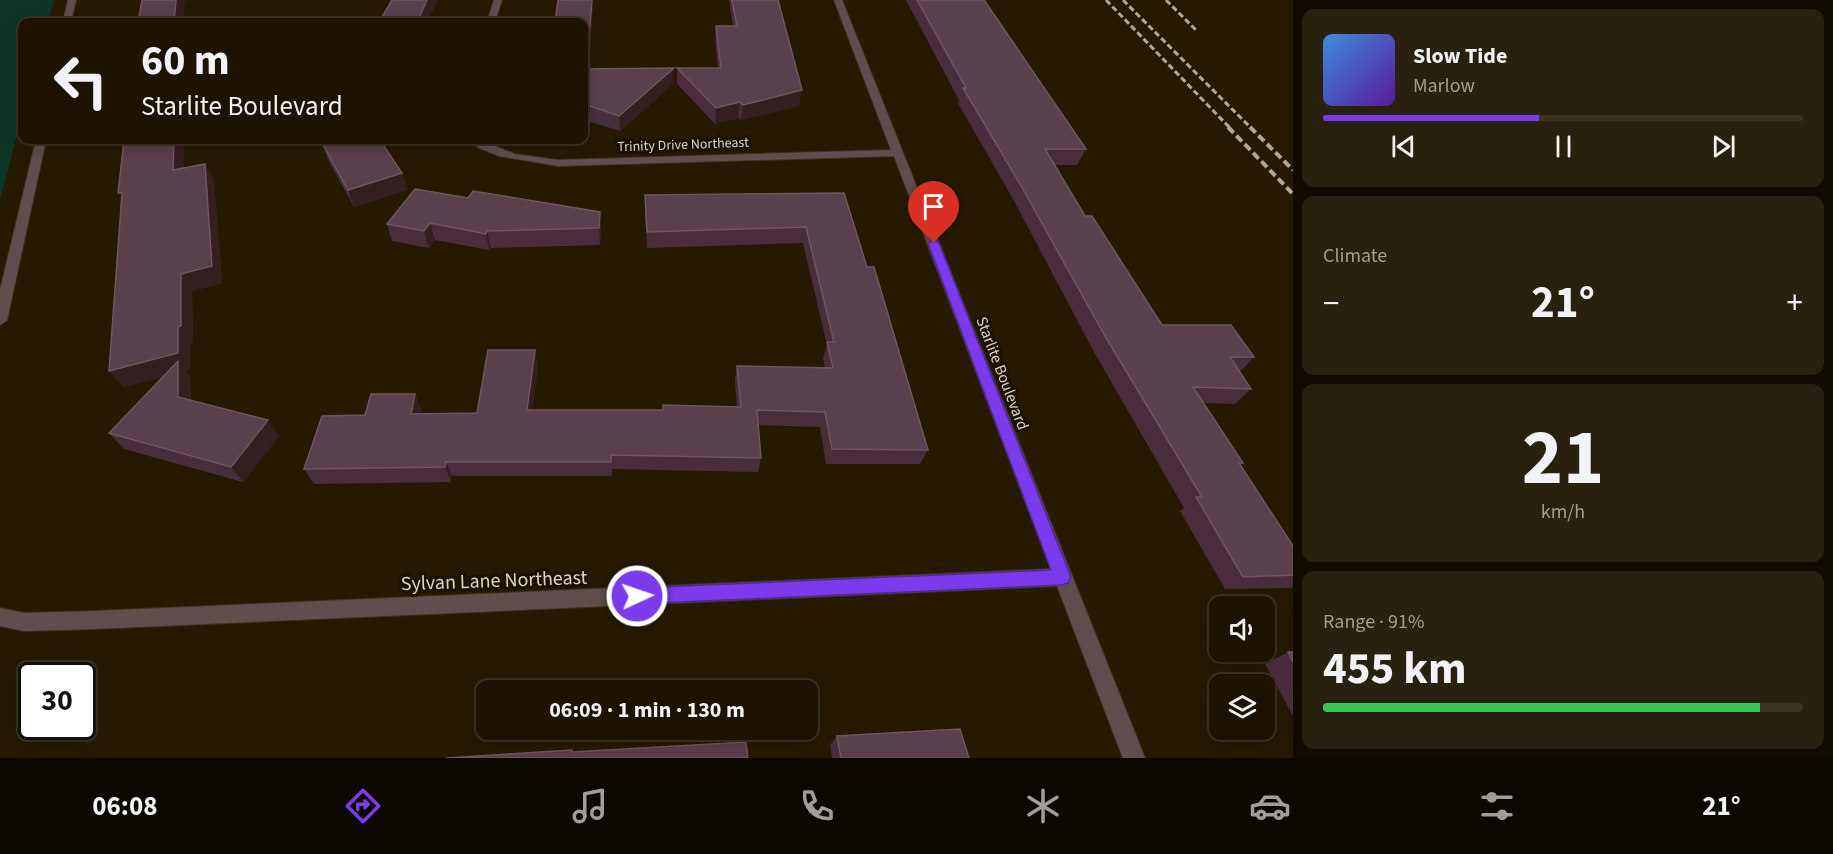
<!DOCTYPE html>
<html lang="en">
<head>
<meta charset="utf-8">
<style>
  :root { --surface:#1c1400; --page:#29210f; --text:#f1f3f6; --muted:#a09e99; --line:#3a3322; --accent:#7c3aed }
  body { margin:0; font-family:"Source Sans 3",sans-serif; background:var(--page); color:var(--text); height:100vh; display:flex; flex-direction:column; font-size:22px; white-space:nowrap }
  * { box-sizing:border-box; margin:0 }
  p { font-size:20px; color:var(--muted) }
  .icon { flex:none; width:33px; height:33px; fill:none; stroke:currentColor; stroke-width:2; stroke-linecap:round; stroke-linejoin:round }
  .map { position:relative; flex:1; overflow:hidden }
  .sheet { display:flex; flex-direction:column; gap:9px; padding:9px; background:#0f0b00; width:540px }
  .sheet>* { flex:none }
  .guide { position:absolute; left:18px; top:18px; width:570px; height:126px; border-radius:12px; box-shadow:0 3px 15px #0003,0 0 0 2px var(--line); background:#1c1400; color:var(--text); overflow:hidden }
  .fabs { position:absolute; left:1209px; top:596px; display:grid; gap:12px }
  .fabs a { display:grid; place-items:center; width:66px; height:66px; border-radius:12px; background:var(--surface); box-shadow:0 3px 15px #0003,0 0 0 2px var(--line); font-size:30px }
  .speed { position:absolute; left:18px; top:662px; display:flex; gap:12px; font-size:30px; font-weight:700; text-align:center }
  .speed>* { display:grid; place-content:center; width:78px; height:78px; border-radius:50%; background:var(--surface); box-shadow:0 3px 15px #0003,0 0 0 2px var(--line); line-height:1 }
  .speed .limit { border:3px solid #111; border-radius:9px; background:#fff; color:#111 }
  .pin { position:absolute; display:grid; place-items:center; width:51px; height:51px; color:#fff; margin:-62px -26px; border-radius:50% 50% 50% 0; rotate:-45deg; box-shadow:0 0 6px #0007 }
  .pin .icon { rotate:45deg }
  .me { position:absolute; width:66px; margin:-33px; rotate:87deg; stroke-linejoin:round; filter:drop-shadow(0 0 4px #0008) }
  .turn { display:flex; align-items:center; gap:21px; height:126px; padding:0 24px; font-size:27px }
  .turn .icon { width:78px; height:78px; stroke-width:2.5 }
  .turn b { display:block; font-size:42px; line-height:51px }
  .big { font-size:45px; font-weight:700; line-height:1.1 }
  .sheet .tile { flex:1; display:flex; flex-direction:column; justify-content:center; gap:9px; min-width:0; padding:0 21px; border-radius:12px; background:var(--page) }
  .sheet .dial { align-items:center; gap:0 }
  .dial b { font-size:78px; line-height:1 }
  .song { display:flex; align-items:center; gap:18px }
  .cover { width:72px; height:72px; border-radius:9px; background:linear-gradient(135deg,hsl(210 70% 55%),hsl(270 70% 35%)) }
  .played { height:6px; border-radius:3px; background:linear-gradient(90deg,var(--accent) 45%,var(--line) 45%) }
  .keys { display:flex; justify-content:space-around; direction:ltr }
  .heat { display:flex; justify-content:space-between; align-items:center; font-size:33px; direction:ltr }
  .charge { height:9px; border-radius:4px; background:linear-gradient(90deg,#34c759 91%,var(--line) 0) }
  .trip { position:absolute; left:476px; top:680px; width:342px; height:60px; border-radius:12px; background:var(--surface); box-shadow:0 3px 15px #0003,0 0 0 2px var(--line); font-weight:700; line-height:60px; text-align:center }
  .tab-bar { display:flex; height:96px; justify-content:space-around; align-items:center; background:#0b0800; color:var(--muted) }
  .tab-bar .icon { width:42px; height:42px }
  .tab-bar .current { color:var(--accent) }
  .tab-bar b { font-size:27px; color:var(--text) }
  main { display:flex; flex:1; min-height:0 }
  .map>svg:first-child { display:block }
</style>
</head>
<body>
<main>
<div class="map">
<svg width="1293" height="758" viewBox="0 0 1293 758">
  <rect width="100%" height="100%" fill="#251a00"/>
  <polygon fill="#0d3627" points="0,0 54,0 48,22 22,22 22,116 0,200"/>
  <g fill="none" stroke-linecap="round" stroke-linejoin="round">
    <g stroke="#3f341b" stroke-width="2">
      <g id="minor">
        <polygon points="68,0 76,0 71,22 63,22"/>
        <polygon points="494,0 502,0 495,22 487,22"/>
        <polygon points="834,0 842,0 1145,758 1123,758 1057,586 94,629 24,631 0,626 0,608 24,613 94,611 1051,569 894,156 558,166 499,156 479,148 468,140 480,140 515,154 558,160 891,150"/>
        <polygon points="36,140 46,140 7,320 0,325 0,290"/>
      </g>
    </g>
    <use href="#minor" fill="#604e4f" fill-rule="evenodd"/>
    <g stroke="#b0a894" stroke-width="3" stroke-dasharray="6 3" stroke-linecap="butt">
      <polyline points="1106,0 1230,128"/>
      <polyline points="1123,0 1251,128"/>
      <polyline points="1166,0 1196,30"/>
    </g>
    <g stroke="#b0a894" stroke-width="4" stroke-dasharray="8 4" stroke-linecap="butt">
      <polyline points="1228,127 1293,194"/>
      <polyline points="1250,127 1293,170"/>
    </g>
  </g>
  <g fill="#4a2d3d">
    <polygon points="593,0 589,69 673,84 620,131 584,120 584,22"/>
    <polygon points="729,0 778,0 799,106 741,120 738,118 715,124 677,84 677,68 718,68 715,41 716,26 733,26"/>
    <polygon points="906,0 984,0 1086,149 1077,165 1054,165 1085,216 1162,325 1254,357 1240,372 1251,389 1235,404 1203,403 1243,463 1240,465 1293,546 1293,587 1291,588 1225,589 1180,511 1184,508 1094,352 1013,199 958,103 959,100"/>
    <polygon points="184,140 183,168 205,164 214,181 222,283 192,291 193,342 190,344 190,369 185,371 190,377 191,400 279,436 243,482 124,449 109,433 163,377 123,387 121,199"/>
    <polygon points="322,143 402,173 407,190 354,207 328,160"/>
    <polygon points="844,193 867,267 928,450 920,464 826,464 820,427 758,425 761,458 758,472 612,469 612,476 452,476 451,482 314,484 304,469 365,415 415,394 421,410 421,414 477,413 538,365 532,410 663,410 737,407 735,381 737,366 825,367 823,358 827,345 803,243 647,248 645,211 645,195"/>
    <polygon points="468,198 600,212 601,229 600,245 491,248 489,250 435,240 429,248 392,241 387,224"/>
    <polygon points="1288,652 1293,652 1293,716 1265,664"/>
    <polygon points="837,736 969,758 832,758 830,745"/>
  </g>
  <g fill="#351e1f">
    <polygon points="176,0 185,0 183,22 174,22"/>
    <polygon points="427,0 438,0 427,22 417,22"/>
    <polygon points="592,0 593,0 588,77 587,61"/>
    <polygon points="674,68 673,84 620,131 619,116"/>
    <polygon points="802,90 799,106 741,120 743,105"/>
    <polygon points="740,102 738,118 715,124 716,108"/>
    <polygon points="174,140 184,140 183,187 173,170"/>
    <polygon points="205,164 214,181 222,283 192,291 193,342 190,344 190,369 185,371 190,377 191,413 178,397 178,373 123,387 109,371 178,327 181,274"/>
    <polygon points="402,173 407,190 354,207 348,190"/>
    <polygon points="600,212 601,229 600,245 599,228"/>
    <polygon points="430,223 435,240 429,248 424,231"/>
    <polygon points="487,231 491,248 489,250 486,234"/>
    <polygon points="535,350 538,365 531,425 527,410"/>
    <polygon points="415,394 421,410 417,429 411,414"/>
    <polygon points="268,420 279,436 243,482 231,467"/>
    <polygon points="446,462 452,476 451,482 445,467"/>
  </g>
  <g fill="#5a3f4c" stroke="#6e565e" stroke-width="1.5">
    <polygon points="142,0 176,0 174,22 138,22"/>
    <polygon points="392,0 427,0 417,22 379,22"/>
    <polygon points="558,0 592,0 587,61 584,61 584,22 555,22"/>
    <polygon points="732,0 778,0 802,90 743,105 740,102 716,108 677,68 721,68 716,26 737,26"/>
    <polygon points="917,0 984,0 1086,149 1045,149 1085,216 1092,216 1162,325 1231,325 1254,357 1230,357 1251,389 1193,387 1243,463 1239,463 1293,546 1293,575 1243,577 1196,497 1202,497 1105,336 1020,184 963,88 966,88"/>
    <polygon points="674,68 619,116 584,104 584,69"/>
    <polygon points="124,140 174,140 173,170 205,164 212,266 181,274 181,326 178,327 178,353 109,371 122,193 118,193"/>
    <polygon points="323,140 380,140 402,173 348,190 322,143"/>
    <polygon points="415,189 468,198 473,191 600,212 599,228 487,231 486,234 430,223 424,231 387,224"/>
    <polygon points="844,193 867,267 874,267 928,450 832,449 825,412 757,410 761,458 611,455 611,462 446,462 445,467 304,469 322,416 365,415 371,394 415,394 411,414 477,413 488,350 535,350 527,410 663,410 663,405 741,407 737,366 833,368 827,342 834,342 806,227 647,232 645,195"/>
    <polygon points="178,361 178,397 268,420 231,467 109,433"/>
    <polygon points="1288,652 1293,652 1293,662"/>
    <polygon points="960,729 969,758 841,758 837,736"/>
    <polygon points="746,742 748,758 446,758 572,750 572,752"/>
  </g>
  <polygon fill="#7c3aed" stroke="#51269a" stroke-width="1.5" points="934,239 939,243 1071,577 1068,583 1062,585 637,604 631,602 628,596 631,590 637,588 1051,570 928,243"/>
  <g text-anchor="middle" stroke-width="6" stroke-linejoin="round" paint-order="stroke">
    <g font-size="14" fill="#dcd5c4" stroke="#1a1200">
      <text transform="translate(683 144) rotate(-2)" y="5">Trinity Drive Northeast</text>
    </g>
    <g font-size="16" fill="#dcd5c4" stroke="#1a1200">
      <text transform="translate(1003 373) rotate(69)" y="6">Starlite Boulevard</text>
    </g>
    <g font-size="20" fill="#dcd5c4" stroke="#1a1200">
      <text transform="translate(494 580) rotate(-2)" y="7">Sylvan Lane Northeast</text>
    </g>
  </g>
</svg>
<div class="fabs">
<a><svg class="icon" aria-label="sound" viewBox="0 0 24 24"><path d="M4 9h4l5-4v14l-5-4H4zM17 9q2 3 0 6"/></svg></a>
<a><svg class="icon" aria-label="layers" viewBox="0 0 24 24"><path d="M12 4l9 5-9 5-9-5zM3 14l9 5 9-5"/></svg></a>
</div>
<div class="speed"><div class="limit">30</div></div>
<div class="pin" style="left:934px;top:243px;background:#d93025"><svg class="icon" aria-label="arrive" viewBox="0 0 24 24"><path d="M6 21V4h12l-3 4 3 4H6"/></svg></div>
<svg class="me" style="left:637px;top:596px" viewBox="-20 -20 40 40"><circle r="17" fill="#7c3aed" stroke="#fff" stroke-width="3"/><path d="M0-11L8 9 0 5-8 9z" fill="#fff"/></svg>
<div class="trip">06:09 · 1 min · 130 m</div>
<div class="guide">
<div class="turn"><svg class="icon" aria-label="left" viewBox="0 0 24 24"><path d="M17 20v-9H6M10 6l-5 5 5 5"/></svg><div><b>60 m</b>Starlite Boulevard</div></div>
</div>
</div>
<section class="sheet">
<div class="tile">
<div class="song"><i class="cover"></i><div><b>Slow Tide</b><p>Marlow</p></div></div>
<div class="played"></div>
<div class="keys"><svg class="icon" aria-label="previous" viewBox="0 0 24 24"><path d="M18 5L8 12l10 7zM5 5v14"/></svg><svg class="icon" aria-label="pause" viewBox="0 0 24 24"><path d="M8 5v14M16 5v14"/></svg><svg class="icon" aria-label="next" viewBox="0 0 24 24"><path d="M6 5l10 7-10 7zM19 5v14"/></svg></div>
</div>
<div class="tile"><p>Climate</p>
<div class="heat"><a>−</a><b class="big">21°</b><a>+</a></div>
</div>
<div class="tile dial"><b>21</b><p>km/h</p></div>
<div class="tile"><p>Range · 91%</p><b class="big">455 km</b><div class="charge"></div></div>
</section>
</main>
<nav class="tab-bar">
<b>06:08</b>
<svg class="icon current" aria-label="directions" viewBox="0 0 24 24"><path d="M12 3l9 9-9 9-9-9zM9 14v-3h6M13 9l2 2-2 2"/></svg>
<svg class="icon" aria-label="music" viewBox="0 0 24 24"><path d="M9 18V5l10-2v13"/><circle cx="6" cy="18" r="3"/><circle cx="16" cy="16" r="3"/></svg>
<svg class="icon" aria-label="phone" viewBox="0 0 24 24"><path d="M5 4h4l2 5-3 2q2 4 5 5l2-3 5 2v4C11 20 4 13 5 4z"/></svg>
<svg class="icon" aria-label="climate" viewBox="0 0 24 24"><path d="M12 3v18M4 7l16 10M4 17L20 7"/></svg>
<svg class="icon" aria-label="car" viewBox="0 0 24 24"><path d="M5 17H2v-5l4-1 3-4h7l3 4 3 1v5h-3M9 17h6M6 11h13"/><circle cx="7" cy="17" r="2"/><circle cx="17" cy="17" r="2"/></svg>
<svg class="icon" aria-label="filters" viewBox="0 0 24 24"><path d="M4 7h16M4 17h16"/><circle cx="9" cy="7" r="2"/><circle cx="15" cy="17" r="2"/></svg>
<b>21°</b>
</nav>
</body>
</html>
